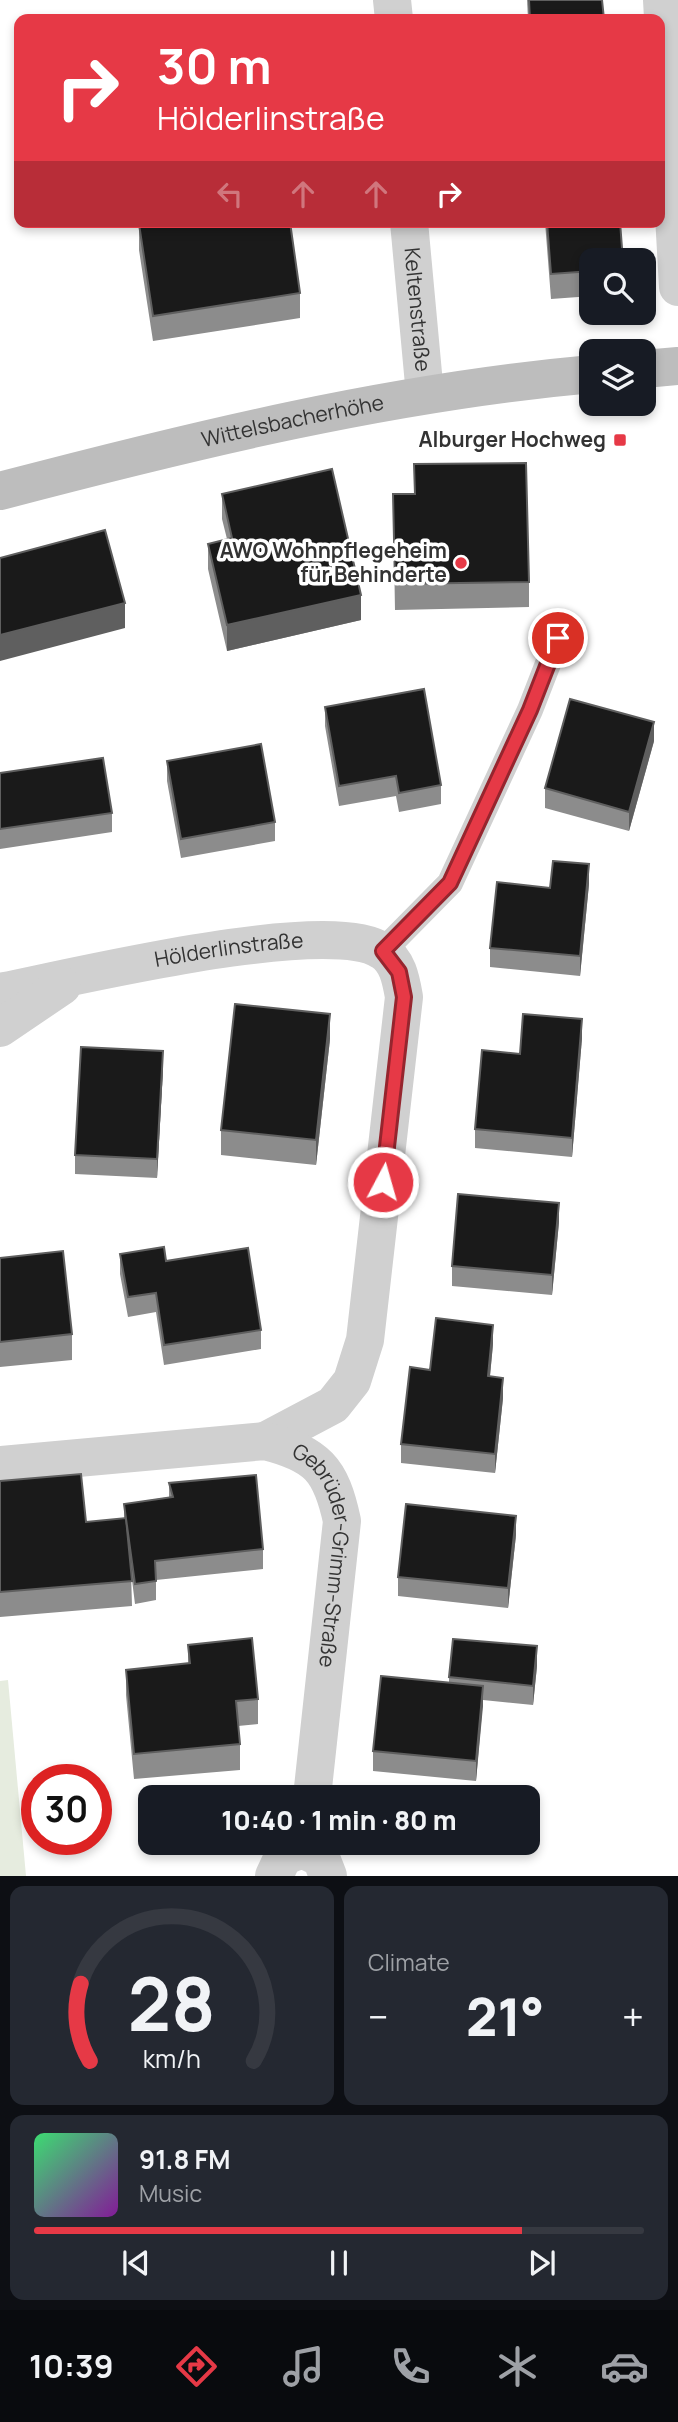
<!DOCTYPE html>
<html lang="en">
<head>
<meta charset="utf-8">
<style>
  :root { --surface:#171b24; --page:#242831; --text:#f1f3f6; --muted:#9ea1a6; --line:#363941; --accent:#e63946 }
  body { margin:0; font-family:Manrope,sans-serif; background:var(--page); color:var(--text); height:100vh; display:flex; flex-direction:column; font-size:26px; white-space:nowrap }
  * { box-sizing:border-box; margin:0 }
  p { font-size:23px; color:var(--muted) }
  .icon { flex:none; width:38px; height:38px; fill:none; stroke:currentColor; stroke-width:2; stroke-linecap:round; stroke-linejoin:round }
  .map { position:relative; height:1876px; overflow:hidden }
  .drawer { display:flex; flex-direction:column; gap:10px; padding:10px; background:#0d0f14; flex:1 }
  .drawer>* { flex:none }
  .banner { position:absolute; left:14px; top:14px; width:651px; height:214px; border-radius:14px; box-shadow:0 4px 10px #0003; background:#e63946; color:#fff; overflow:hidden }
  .controls { position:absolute; left:579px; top:248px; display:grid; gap:14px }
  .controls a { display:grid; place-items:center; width:77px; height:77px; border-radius:14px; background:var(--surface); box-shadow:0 4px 10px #0003; font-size:35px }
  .speed { position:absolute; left:21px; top:1764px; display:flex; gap:14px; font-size:35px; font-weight:700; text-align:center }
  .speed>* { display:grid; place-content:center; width:91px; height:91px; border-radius:50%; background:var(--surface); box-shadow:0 4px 10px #0003; line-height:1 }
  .speed .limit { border:10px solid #d22; background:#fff; color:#111 }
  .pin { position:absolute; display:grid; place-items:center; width:60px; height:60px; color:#fff; margin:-30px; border:4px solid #fff; border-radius:50%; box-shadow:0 2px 7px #0007 }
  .me { position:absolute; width:77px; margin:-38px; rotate:6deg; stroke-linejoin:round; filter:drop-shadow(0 0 5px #0008) }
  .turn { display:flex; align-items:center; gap:24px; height:147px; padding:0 28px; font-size:32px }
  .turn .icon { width:91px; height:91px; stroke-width:2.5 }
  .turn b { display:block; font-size:49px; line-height:60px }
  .lanes { display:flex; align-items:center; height:66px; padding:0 28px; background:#0003; justify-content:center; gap:35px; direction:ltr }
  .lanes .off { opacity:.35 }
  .big { font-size:52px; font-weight:800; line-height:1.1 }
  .drawer .card { flex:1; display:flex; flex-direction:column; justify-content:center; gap:10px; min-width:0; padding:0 24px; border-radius:14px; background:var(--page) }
  .drawer .dial { align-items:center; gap:0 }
  .dial svg { height:182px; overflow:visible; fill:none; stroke:var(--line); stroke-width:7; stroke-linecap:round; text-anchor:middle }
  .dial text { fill:var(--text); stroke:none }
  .song { display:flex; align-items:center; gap:21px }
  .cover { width:84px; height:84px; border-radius:10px; background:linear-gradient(135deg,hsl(140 70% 55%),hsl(290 70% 35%)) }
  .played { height:7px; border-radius:4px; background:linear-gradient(90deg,var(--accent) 80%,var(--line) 80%) }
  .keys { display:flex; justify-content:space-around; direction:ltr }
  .heat { display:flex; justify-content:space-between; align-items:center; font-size:38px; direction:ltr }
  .drawer .tiles { flex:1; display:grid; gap:10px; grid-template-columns:1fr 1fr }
  .card:last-child { grid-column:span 2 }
  .trip { position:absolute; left:138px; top:1785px; width:402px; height:70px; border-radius:14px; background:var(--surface); box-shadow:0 4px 10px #0003; font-weight:800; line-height:70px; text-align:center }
  .tabs { display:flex; height:112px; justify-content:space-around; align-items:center; background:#090b0e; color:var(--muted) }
  .tabs .icon { width:49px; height:49px }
  .tabs .active { color:var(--accent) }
  .tabs b { font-size:32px; color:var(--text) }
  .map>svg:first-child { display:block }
</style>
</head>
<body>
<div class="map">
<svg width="678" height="1876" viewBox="0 0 678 1876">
  <rect width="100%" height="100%" fill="#fff"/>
  <polygon fill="#e6ecdf" points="8,1680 26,1876 0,1876 0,1681"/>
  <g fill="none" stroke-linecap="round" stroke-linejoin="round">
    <polyline stroke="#d0d0d0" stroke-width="26" points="383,951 450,883 530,710 558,638"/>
    <g stroke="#d0d0d0" stroke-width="38">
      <polyline points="392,0 394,19"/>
      <polyline points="662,0 678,287"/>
      <path id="s1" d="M 409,222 L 425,395"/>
      <path id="s2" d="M 0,992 C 71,978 329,915 382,951 C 398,961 401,980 404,997 L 365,1340 L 352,1381 L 333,1405 L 265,1441"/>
      <polyline points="0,1028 62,986"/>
      <path id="s3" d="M 0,1465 L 265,1441 C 317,1454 331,1469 342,1521 L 312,1797"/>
      <polyline points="274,1876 283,1857 302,1849 321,1858 328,1876"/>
    </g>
    <g stroke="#bdbdbd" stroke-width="38">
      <polyline points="644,369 678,366"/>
      <path id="s4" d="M 0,491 C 194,440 391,392 592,374"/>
    </g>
  </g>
  <g fill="#8c8c8c">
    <polygon points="527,0 602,0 604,19 528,19"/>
    <polygon points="545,222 620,222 592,261 592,296 551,299"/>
    <polygon points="139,224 300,293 300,318 153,341 139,250"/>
    <polygon points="414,464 529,582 529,607 395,610 393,494 414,494"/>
    <polygon points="222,494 361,620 227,651 208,569 208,544 227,539 222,519"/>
    <polygon points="325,707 441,785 441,804 399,812 396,796 339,806 325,726"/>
    <polygon points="654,741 629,831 545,808 545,788"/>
    <polygon points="167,761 275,822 275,841 181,858 167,781"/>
    <polygon points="0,773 112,813 112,832 0,849"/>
    <polygon points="589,884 580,976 490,967 490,948 550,888"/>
    <polygon points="582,1038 572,1157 475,1148 475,1129 520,1054"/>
    <polygon points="330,1039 316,1165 221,1155 221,1130"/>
    <polygon points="163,1070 157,1178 75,1174 75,1155"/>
    <polygon points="559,1222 552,1295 452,1286 452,1266"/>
    <polygon points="120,1254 166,1261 261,1330 261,1349 164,1365 156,1312 128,1317 120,1274"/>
    <polygon points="0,1258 72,1334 72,1360 0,1367"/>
    <polygon points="493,1344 490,1376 503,1398 495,1473 401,1463 401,1444 430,1370"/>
    <polygon points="0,1481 86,1522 124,1518 124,1504 169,1497 169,1483 263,1549 263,1569 156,1580 156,1600 135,1604 131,1572 132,1606 0,1617"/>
    <polygon points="516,1535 508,1608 398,1596 398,1577"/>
    <polygon points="188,1645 258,1699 258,1724 238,1726 240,1744 240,1770 134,1779 126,1695 126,1670 188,1663"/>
    <polygon points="537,1666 533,1705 483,1700 476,1781 373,1771 373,1751 449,1683 449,1677"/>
  </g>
  <g fill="#5f5f5f">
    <polygon points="361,595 361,620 227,651 227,625"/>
    <polygon points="125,603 125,628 0,661 0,635"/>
    <polygon points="654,722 654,741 629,831 629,812"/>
    <polygon points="589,864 589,884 580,976 580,956"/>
    <polygon points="330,1014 330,1039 316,1165 316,1140"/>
    <polygon points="582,1019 582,1038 572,1157 572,1138"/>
    <polygon points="163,1051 163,1070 157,1178 157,1159"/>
    <polygon points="559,1203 559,1222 552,1295 552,1275"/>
    <polygon points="493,1325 493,1344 488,1396 488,1376"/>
    <polygon points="503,1378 503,1398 495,1473 495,1454"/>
    <polygon points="516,1516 516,1535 508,1608 508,1588"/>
    <polygon points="537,1646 537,1666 533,1705 533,1686"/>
    <polygon points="483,1686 483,1706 476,1781 476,1761"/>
  </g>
  <g fill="#1a1a1a" stroke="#5f5f5f" stroke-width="2">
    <polygon points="529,0 602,0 604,19 530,19"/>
    <polygon points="153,222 290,222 300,293 153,316 139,224"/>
    <polygon points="547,222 620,222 623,261 592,261 592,271 551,274"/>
    <polygon points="526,463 529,582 395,584 393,494 415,494 414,464"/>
    <polygon points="332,469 361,595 227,625 208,544 232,538 222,494"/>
    <polygon points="105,530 125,603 0,635 0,558"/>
    <polygon points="424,689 441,785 399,793 396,776 339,786 325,707"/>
    <polygon points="570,699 654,722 629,812 545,788"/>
    <polygon points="261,744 275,822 181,839 167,761"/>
    <polygon points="103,758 112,813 0,829 0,773"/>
    <polygon points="553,861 589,864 580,956 490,948 497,882 550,888"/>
    <polygon points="235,1004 330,1014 316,1140 221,1130"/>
    <polygon points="523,1014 582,1019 572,1138 475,1129 482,1050 520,1054"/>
    <polygon points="81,1047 163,1051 157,1159 75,1155"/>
    <polygon points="458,1194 559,1203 552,1275 452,1266"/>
    <polygon points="164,1247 166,1261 248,1248 261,1330 164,1345 156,1293 128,1297 120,1254"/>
    <polygon points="63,1251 72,1334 0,1342 0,1258"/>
    <polygon points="436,1318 493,1325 488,1376 503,1378 495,1454 401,1444 410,1367 430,1370"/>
    <polygon points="81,1474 86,1522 126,1518 132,1581 0,1592 0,1481"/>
    <polygon points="256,1475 263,1549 155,1561 156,1581 135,1584 124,1504 173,1497 169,1483"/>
    <polygon points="406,1504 516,1516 508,1588 398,1577"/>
    <polygon points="252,1638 258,1699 236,1701 240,1744 134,1754 126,1670 190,1663 188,1645"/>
    <polygon points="453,1639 537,1646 533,1686 449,1677"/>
    <polygon points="381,1676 483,1686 476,1761 373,1751"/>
  </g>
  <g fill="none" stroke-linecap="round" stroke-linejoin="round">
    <g stroke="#96252e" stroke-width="18">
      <polyline id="route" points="383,1182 404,997 399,972 383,951 450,883 530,710 558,638"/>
    </g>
    <use href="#route" stroke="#e63946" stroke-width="12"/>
  </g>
  <g fill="#e63946" stroke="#fff" stroke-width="2.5">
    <rect x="613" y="433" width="14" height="14" rx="3.5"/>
    <circle cx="461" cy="563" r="7"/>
  </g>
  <g text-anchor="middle" stroke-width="7" stroke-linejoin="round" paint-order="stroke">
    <g font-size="21" fill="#333" stroke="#fff">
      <text dy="7" stroke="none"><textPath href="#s1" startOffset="88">Keltenstraße</textPath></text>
      <text dy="7" stroke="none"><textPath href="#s4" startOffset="301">Wittelsbacherhöhe</textPath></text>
      <text dy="7" stroke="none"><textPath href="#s2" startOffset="233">Hölderlinstraße</textPath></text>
      <text dy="7" stroke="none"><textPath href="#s3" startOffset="415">Gebrüder-Grimm-Straße</textPath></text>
    </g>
    <g font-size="21" font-weight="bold" fill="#333" stroke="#fff" text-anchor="end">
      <text x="606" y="447">Alburger Hochweg</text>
      <text x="447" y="558">AWO Wohnpflegeheim<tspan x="447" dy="24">für Behinderte</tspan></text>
    </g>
  </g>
</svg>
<div class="controls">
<a><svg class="icon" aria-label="search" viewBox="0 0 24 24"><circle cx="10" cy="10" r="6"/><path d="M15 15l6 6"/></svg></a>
<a><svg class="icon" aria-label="layers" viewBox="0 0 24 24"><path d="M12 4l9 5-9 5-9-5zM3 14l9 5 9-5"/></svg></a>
</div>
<div class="speed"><div class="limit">30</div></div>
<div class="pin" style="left:558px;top:638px;background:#d93025"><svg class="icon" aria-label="arrive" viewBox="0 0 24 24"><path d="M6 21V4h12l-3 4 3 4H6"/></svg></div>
<svg class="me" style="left:383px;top:1182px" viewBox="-20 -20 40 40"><circle r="17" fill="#e63946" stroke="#fff" stroke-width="3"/><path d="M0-11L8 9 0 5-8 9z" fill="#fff"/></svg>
<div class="trip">10:40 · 1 min · 80 m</div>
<div class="banner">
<div class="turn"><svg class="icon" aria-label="right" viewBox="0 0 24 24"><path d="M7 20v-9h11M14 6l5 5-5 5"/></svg><div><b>30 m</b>Hölderlinstraße</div></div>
<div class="lanes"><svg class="icon off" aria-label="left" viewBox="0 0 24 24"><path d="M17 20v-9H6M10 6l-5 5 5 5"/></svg><svg class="icon off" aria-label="ahead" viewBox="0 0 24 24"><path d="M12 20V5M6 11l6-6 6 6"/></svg><svg class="icon off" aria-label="ahead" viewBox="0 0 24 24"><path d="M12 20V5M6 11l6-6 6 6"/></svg><svg class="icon" aria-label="right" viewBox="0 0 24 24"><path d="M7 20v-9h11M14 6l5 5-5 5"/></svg></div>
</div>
</div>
<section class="drawer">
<div class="tiles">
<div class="card dial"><svg viewBox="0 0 100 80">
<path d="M14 69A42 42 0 1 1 86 69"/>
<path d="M14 69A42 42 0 0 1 10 35" stroke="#e63946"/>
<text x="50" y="56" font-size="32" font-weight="700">28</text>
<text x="50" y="72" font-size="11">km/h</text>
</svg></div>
<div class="card"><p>Climate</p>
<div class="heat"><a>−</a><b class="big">21°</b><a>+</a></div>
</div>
<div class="card">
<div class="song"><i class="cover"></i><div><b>91.8 FM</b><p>Music</p></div></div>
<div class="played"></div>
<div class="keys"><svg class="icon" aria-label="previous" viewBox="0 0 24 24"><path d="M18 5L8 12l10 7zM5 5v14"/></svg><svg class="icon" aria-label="pause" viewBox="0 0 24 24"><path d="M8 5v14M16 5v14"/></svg><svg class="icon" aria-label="next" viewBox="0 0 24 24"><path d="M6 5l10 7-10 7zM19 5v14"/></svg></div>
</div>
</div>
</section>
<nav class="tabs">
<b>10:39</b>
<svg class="icon active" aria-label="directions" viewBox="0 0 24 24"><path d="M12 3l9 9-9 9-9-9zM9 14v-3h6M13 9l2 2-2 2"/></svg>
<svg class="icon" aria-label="music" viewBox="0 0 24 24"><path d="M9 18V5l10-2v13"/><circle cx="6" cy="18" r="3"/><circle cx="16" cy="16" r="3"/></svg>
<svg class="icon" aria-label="phone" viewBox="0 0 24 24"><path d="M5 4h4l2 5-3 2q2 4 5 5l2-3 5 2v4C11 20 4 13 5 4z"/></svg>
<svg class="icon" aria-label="climate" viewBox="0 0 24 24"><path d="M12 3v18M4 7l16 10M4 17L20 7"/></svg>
<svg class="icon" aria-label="car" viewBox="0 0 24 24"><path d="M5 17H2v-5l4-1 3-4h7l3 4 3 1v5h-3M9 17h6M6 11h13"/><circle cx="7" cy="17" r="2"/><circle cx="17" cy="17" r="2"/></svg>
</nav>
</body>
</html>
